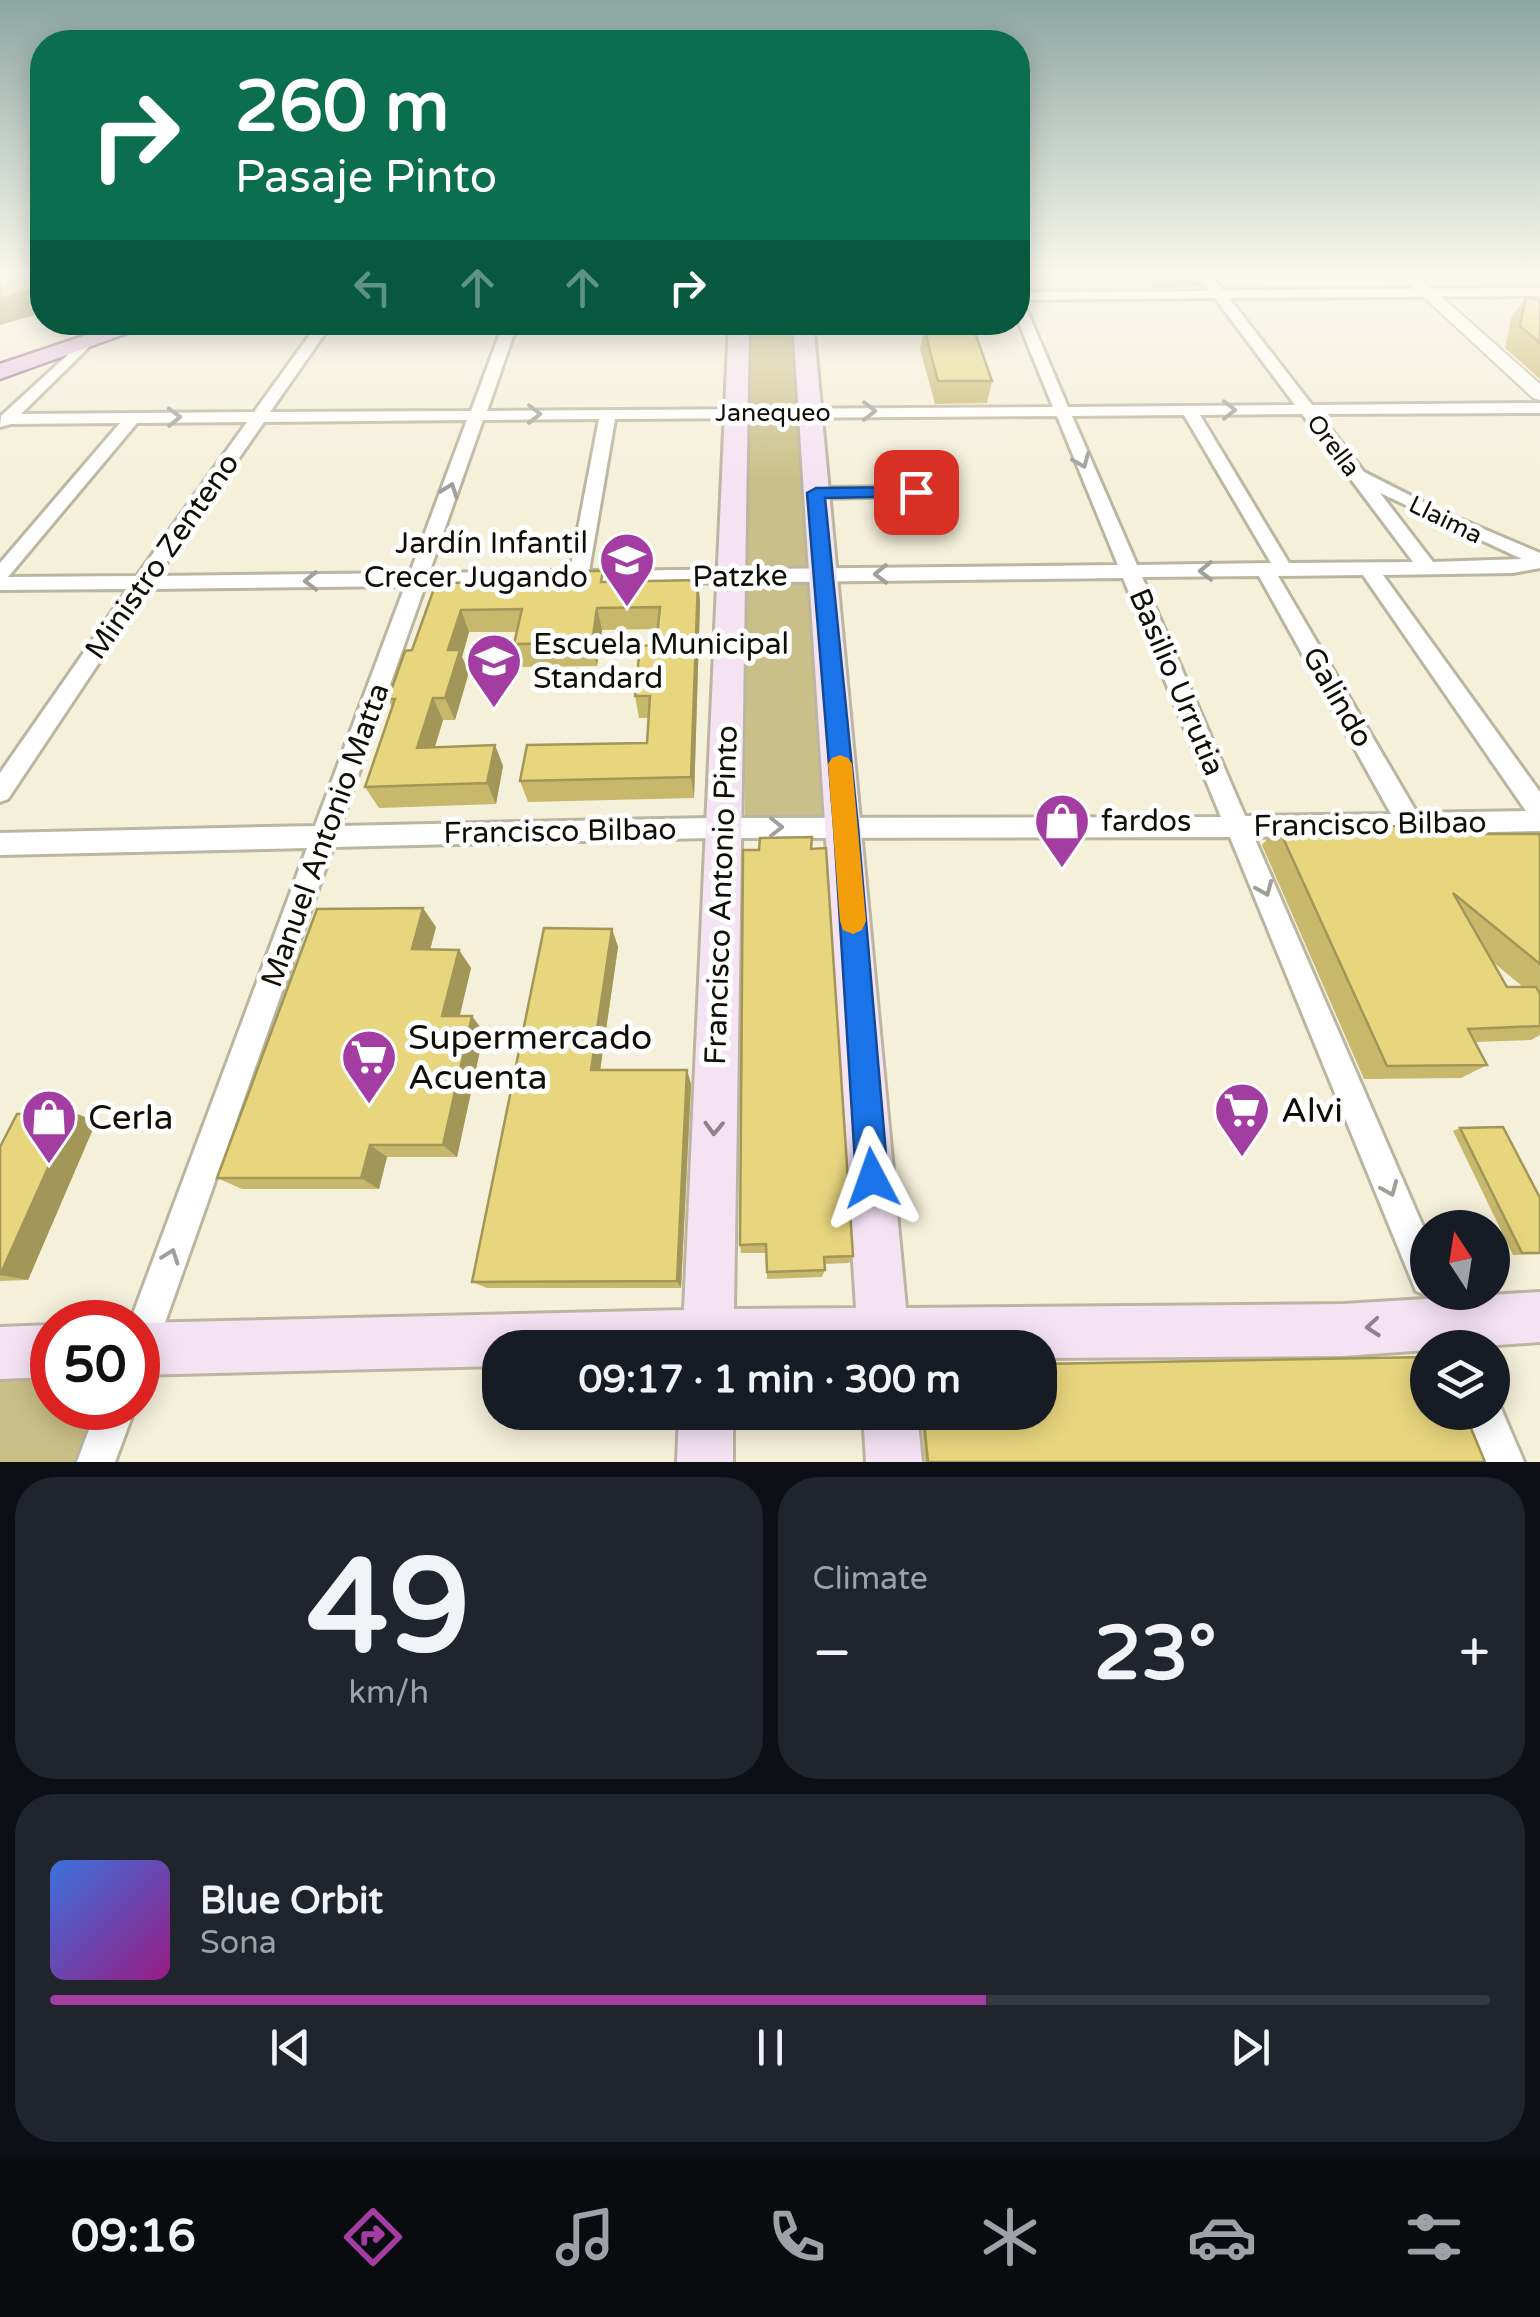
<!DOCTYPE html>
<html lang="en">
<head>
<meta charset="utf-8">
<style>
  :root { --surface:#171b24; --page:#20242c; --text:#f1f3f6; --muted:#9ea1a6; --line:#363941; --accent:#a33da2 }
  body { margin:0; font-family:"Varela Round",sans-serif; background:var(--page); color:var(--text); height:100vh; display:flex; flex-direction:column; font-size:38px; white-space:nowrap }
  * { box-sizing:border-box; margin:0 }
  p { font-size:32px; color:var(--muted) }
  .icon { flex:none; width:55px; height:55px; fill:none; stroke:currentColor; stroke-width:2; stroke-linecap:round; stroke-linejoin:round }
  .map { position:relative; height:1462px; overflow:hidden }
  .side { display:flex; flex-direction:column; gap:15px; padding:15px; background:#0d0f14; flex:1 }
  .side>* { flex:none }
  .top-card { position:absolute; left:30px; top:30px; width:1000px; height:305px; border-radius:40px; box-shadow:0 5px 25px #0003; background:#0b6e4f; color:#fff; overflow:hidden }
  .needle { width:65px; rotate:348deg }
  .tools { position:absolute; left:1410px; top:1210px; display:grid; gap:20px }
  .tools a { display:grid; place-items:center; width:100px; height:100px; border-radius:50%; background:var(--surface); box-shadow:0 5px 25px #0003; font-size:50px }
  .speed { position:absolute; left:30px; top:1300px; display:flex; gap:20px; font-size:50px; font-weight:700; text-align:center }
  .speed>* { display:grid; place-content:center; width:130px; height:130px; border-radius:50%; background:var(--surface); box-shadow:0 5px 25px #0003; line-height:1 }
  .speed .limit { border:15px solid #d22; background:#fff; color:#111 }
  .pin { position:absolute; display:grid; place-items:center; width:85px; height:85px; color:#fff; margin:-42px; border-radius:20px; box-shadow:0 5px 15px #0006 }
  .me { position:absolute; width:110px; margin:-55px; rotate:356deg; stroke-linejoin:round; filter:drop-shadow(0 0 8px #0008) }
  .turn { display:flex; align-items:center; gap:35px; height:210px; padding:0 40px; font-size:45px }
  .turn .icon { width:130px; height:130px; stroke-width:2.5 }
  .turn b { display:block; font-size:70px; line-height:85px }
  .lanes { display:flex; align-items:center; height:95px; padding:0 40px; background:#0003; justify-content:center; gap:50px; direction:ltr }
  .lanes .off { opacity:.35 }
  .big { font-size:75px; font-weight:700; line-height:1.1 }
  .side .widget { flex:1; display:flex; flex-direction:column; justify-content:center; gap:15px; min-width:0; padding:0 35px; border-radius:40px; background:var(--page) }
  .side .dial { align-items:center; gap:0 }
  .dial b { font-size:130px; line-height:1 }
  .song { display:flex; align-items:center; gap:30px }
  .cover { width:120px; height:120px; border-radius:15px; background:linear-gradient(135deg,hsl(220 70% 55%),hsl(310 70% 35%)) }
  .played { height:10px; border-radius:5px; background:linear-gradient(90deg,var(--accent) 65%,var(--line) 65%) }
  .keys { display:flex; justify-content:space-around; direction:ltr }
  .heat { display:flex; justify-content:space-between; align-items:center; font-size:55px; direction:ltr }
  .side .tiles { flex:1; display:grid; gap:15px; grid-template-columns:1fr 1fr }
  .widget:last-child { grid-column:span 2 }
  .trip { position:absolute; left:482px; top:1330px; width:575px; height:100px; border-radius:40px; background:var(--surface); box-shadow:0 5px 25px #0003; font-weight:700; line-height:100px; text-align:center }
  .menu { display:flex; height:160px; justify-content:space-around; align-items:center; background:#090b0e; color:var(--muted) }
  .menu .icon { width:70px; height:70px }
  .menu .active { color:var(--accent) }
  .menu b { font-size:45px; color:var(--text) }
  .map>svg:first-child { display:block }
</style>
</head>
<body>
<div class="map">
<svg width="1540" height="1462" viewBox="0 0 1540 1462">
  <rect width="100%" height="100%" fill="#f5f0da"/>
  <g fill="#cabf88">
    <polygon points="746,323 796,323 832,822 745,821"/>
    <polygon points="52,1372 52,1408 98,1408 75,1462 0,1462 0,1373"/>
  </g>
  <g fill="none" stroke-linecap="round" stroke-linejoin="round">
    <g stroke="#bbb6a1" stroke-width="6">
      <g id="minor">
        <path d="M 1198,275 L 1210,275 L 1223,290 L 1540,288 L 1540,296 L 1229,298 L 1312,405 L 1540,403 L 1540,413 L 1319,414 L 1364,472 L 1441,511 L 1540,553 L 1540,568 L 1513,573 L 1383,575 L 1540,792 L 1540,831 L 1254,837 L 1428,1238 L 1428,1292 L 1437,1292 L 1428,1296 L 1416,1291 L 1230,837 L 708,838 L 333,847 L 156,1348 L 151,1361 L 138,1366 L 138,1322 L 130,1322 L 307,848 L 0,855 L 0,833 L 315,826 L 405,586 L 148,589 L 8,799 L 0,802 L 0,773 L 128,589 L 0,590 L 0,563 L 120,423 L 11,424 L 0,427 L 1,416 L 84,340 L 89,341 L 89,347 L 21,414 L 254,412 L 319,322 L 333,322 L 270,412 L 471,411 L 504,322 L 518,322 L 487,411 L 1053,407 L 1018,321 L 1018,302 L 1025,306 L 1068,407 L 1295,405 L 1215,298 L 1018,300 L 1018,292 L 1209,291 ZM 1302,414 L 1413,562 L 1289,563 L 1200,415 ZM 1184,415 L 1271,563 L 1137,565 L 1072,416 ZM 1057,416 L 1118,565 L 589,571 L 615,419 ZM 599,419 L 570,571 L 429,573 L 483,420 ZM 467,420 L 410,573 L 157,576 L 264,422 ZM 247,422 L 137,576 L 8,577 L 137,423 ZM 1380,493 L 1522,559 L 1433,562 ZM 1363,575 L 1526,811 L 1417,813 L 1278,576 ZM 1259,576 L 1391,814 L 1245,816 L 1142,577 ZM 1123,578 L 1221,817 L 708,818 L 340,826 L 425,586 Z"/>
        <polygon points="99,322 114,322 105,328"/>
        <polygon points="916,487 925,492 922,496 815,498 806,493 815,488"/>
        <polygon points="1492,1397 1497,1399 1524,1462 1486,1462 1466,1412 1492,1412"/>
        <polygon points="97,1408 135,1408 115,1462 77,1462"/>
      </g>
    </g>
    <g stroke="#bbb6a1" stroke-width="4">
      <polygon id="tertiary" points="1400,275 1417,275 1540,384 1540,400 1533,398"/>
    </g>
    <g stroke="#bbb6a1" stroke-width="6">
      <g id="secondary">
        <polygon points="729,322 749,322 734,1309 856,1308 793,322 813,322 906,1308 1343,1304 1540,1292 1540,1342 1343,1356 1040,1358 1040,1348 500,1348 500,1366 138,1375 138,1323 684,1310"/>
        <polygon points="52,1325 52,1377 0,1379 0,1327"/>
        <polygon points="679,1412 733,1412 733,1462 677,1462"/>
        <polygon points="863,1412 917,1412 922,1462 866,1462"/>
      </g>
    </g>
    <g stroke="#956e90" stroke-width="5">
      <polygon id="primary" points="125,322 158,322 0,379 0,364"/>
    </g>
    <use href="#minor" fill="#fff" fill-rule="evenodd"/>
    <use href="#tertiary" fill="#fff" fill-rule="evenodd"/>
    <use href="#secondary" fill="#f5e3f4" fill-rule="evenodd"/>
    <use href="#primary" fill="#ebc7e9" fill-rule="evenodd"/>
  </g>
  <g fill="#c8b86c" fill-rule="evenodd">
    <polygon points="1124,275 1206,275 1202,287 1153,288 1145,276"/>
    <polygon points="1526,297 1540,300 1540,379 1505,348 1511,318"/>
    <polygon points="924,328 992,381 987,403 935,404 920,349"/>
    <polygon points="698,580 700,603 694,798 528,802 520,781 647,743 649,718 639,718 635,696 656,645 658,629 602,630 597,666 521,667 514,644 517,632 469,632 462,657 469,672 455,720 443,720 435,747 495,745 503,766 496,804 379,808 365,787 392,707 388,699 412,650 436,583"/>
    <path d="M 1278,827 L 1420,834 L 1540,834 L 1540,1035 L 1531,1040 L 1475,1042 L 1487,1065 L 1461,1078 L 1364,1079 L 1262,845 ZM 1493,962 L 1523,987 L 1507,987 Z"/>
    <polygon points="811,849 853,1256 849,1263 824,1264 825,1270 822,1277 767,1279 767,1253 741,1253 740,1245 759,850"/>
    <polygon points="436,927 430,950 459,950 471,968 459,1016 484,1032 457,1157 387,1157 379,1189 242,1189 217,1178"/>
    <polygon points="612,929 618,947 600,1070 687,1070 691,1084 681,1288 487,1288 472,1282"/>
    <polygon points="73,1112 96,1122 28,1280 0,1281 0,1147"/>
    <polygon points="1460,1128 1540,1198 1540,1254 1513,1255 1453,1131"/>
    <polygon points="921,1412 1040,1412 1485,1462 925,1462"/>
  </g>
  <g fill="#a29658">
    <polygon points="42,287 42,313 0,325 0,299"/>
    <polygon points="698,580 700,603 694,798 691,777"/>
    <polygon points="597,608 602,630 597,666 592,643"/>
    <polygon points="461,610 469,632 462,657 469,672 455,720 445,698 448,650"/>
    <polygon points="433,698 443,720 428,769 417,748"/>
    <polygon points="495,745 503,766 496,804 487,783"/>
    <polygon points="423,908 436,927 425,968 412,949"/>
    <polygon points="612,929 618,947 598,1085 591,1070"/>
    <polygon points="459,950 471,968 456,1032 442,1016"/>
    <polygon points="472,1016 484,1032 457,1157 443,1145"/>
    <polygon points="687,1070 691,1084 681,1288 677,1281"/>
    <polygon points="73,1112 96,1122 28,1280 0,1275"/>
    <polygon points="370,1145 387,1157 379,1189 361,1178"/>
  </g>
  <g fill="#e8d67e" stroke="#a29658" stroke-width="2.5">
    <polygon points="0,275 42,275 42,287 0,299"/>
    <polygon points="1526,297 1540,300 1540,343 1520,326"/>
    <polygon points="973,327 992,381 938,381 924,328"/>
    <polygon points="532,571 603,571 601,582 698,580 691,777 520,781 527,745 647,743 650,696 635,696 640,646 656,645 660,607 597,608 592,643 514,644 522,609 461,610 448,650 460,650 445,698 433,698 417,748 495,745 487,783 365,787 395,699 388,699 405,651 412,650 436,583 529,582"/>
    <polygon points="1414,826 1420,834 1540,834 1540,964 1453,893 1507,987 1536,987 1540,994 1540,1026 1468,1029 1487,1065 1387,1066 1278,827"/>
    <polygon points="812,837 811,849 826,848 853,1256 824,1257 825,1270 767,1272 766,1244 740,1245 743,850 759,850 760,838"/>
    <polygon points="423,908 412,949 459,950 442,1016 472,1016 443,1145 370,1145 361,1178 217,1178 317,909"/>
    <polygon points="544,928 612,929 591,1070 687,1070 677,1281 472,1282"/>
    <polygon points="73,1112 0,1275 0,1147 17,1114"/>
    <polygon points="1503,1127 1540,1198 1540,1253 1522,1253 1460,1128"/>
    <polygon points="1428,1357 1428,1412 1464,1412 1485,1462 928,1462 923,1412 1040,1412 1040,1364"/>
  </g>
  <defs><path id="oneway-chevron" d="M-2-3.5L2.5 0L-2 3.5" fill="none" stroke-width="1.6" stroke-linecap="round" stroke-linejoin="round" transform="scale(2.5)"/></defs>
  <g stroke="#9f9f9c">
    <use href="#oneway-chevron" transform="translate(1229 410)"/>
    <use href="#oneway-chevron" transform="translate(869 411)"/>
    <use href="#oneway-chevron" transform="translate(534 414)"/>
    <use href="#oneway-chevron" transform="translate(174 417) rotate(-1)"/>
    <use href="#oneway-chevron" transform="translate(1082 461) rotate(67)"/>
    <use href="#oneway-chevron" transform="translate(450 490) rotate(-70)"/>
    <use href="#oneway-chevron" transform="translate(1206 571) rotate(179)"/>
    <use href="#oneway-chevron" transform="translate(881 574) rotate(179)"/>
    <use href="#oneway-chevron" transform="translate(311 581) rotate(179)"/>
    <use href="#oneway-chevron" transform="translate(776 827)"/>
    <use href="#oneway-chevron" transform="translate(1265 889) rotate(67)"/>
    <use href="#oneway-chevron" transform="translate(1390 1189) rotate(67)"/>
    <use href="#oneway-chevron" transform="translate(171 1256) rotate(-70)"/>
  </g>
  <g stroke="#8e8389">
    <use href="#oneway-chevron" transform="translate(714 1128) rotate(92)"/>
    <use href="#oneway-chevron" transform="translate(1373 1327) rotate(175)"/>
  </g>
  <linearGradient id="sky" x2="0" y2="1"><stop stop-color="#8ca6a1"/><stop offset="0.57" stop-color="#faf8ee"/><stop offset="1" stop-color="#faf8ee" stop-opacity="0"/></linearGradient>
  <rect width="1540" height="480" fill="url(#sky)"/>
  <polygon fill="#1a73e8" stroke="#114b97" stroke-width="2.5" points="916,487 925,492 922,496 825,498 858,827 888,1178 883,1190 872,1194 860,1190 856,1178 834,827 807,493 816,488"/>
  <polygon fill="#f59e0b" points="840,755 848,758 852,764 866,921 862,930 853,934 843,930 840,921 828,764 832,758"/>
  <defs>
    <g id="school-pin" transform="scale(2.875)"><path d="M0 17L-7.5 6A9.5 9.5 0 1 1 7.5 6Z" fill="#a33da2" stroke="#fff"/><path d="M0-5L7-2L0 1L-7-2ZM-4 1L0 2.5L4 1V4Q0 6-4 4Z" fill="#fff"/></g>
    <g id="shop-pin" transform="scale(2.875)"><path d="M0 17L-7.5 6A9.5 9.5 0 1 1 7.5 6Z" fill="#a33da2" stroke="#fff"/><path d="M-5-2.5h2.3a2.7 3.5 0 0 1 5.4 0H5L5.5 6h-11ZM-1.5-2.5h3a1.5 2.3 0 0 0-3 0Z" fill="#fff"/></g>
    <g id="supermarket-pin" transform="scale(2.875)"><path d="M0 17L-7.5 6A9.5 9.5 0 1 1 7.5 6Z" fill="#a33da2" stroke="#fff"/><path d="M-6-5.5h2.5l.6 2H6L4.5 2H-2.5L-4.4-4H-6ZM-1.5 3.2a1.3 1.3 0 1 0 .1 0ZM3 3.2a1.3 1.3 0 1 0 .1 0Z" fill="#fff"/></g>
  </defs>
  <g fill-rule="evenodd">
    <use href="#school-pin" x="627" y="560"/>
    <use href="#school-pin" x="494" y="661"/>
    <use href="#shop-pin" x="1062" y="821"/>
    <use href="#supermarket-pin" x="369" y="1057"/>
    <use href="#supermarket-pin" x="1242" y="1110"/>
    <use href="#shop-pin" x="49" y="1117"/>
  </g>
  <g text-anchor="middle" stroke-width="10" stroke-linejoin="round" paint-order="stroke">
    <g font-size="25" fill="#0f0e07" stroke="#fff">
      <text x="773" y="421">Janequeo</text>
      <text transform="translate(1334 445) rotate(53)" y="9">Orella</text>
      <text transform="translate(1446 519) rotate(26)" y="9">Llaima</text>
    </g>
    <g font-size="30" fill="#0f0e07" stroke="#fff" text-anchor="start">
      <text x="588" y="553" text-anchor="end">Jardín Infantil<tspan x="588" dy="34">Crecer Jugando</tspan></text>
      <text x="533" y="654">Escuela Municipal<tspan x="533" dy="34">Standard</tspan></text>
      <text x="1101" y="831">fardos</text>
    </g>
    <g font-size="30" fill="#0f0e07" stroke="#fff">
      <text transform="translate(162 556) rotate(-55)" y="10">Ministro Zenteno</text>
      <text transform="translate(740 576) rotate(-1)" y="10">Patzke</text>
      <text transform="translate(1177 682) rotate(67)" y="10">Basilio Urrutia</text>
      <text transform="translate(1338 697) rotate(60)" y="10">Galindo</text>
      <text transform="translate(1370 824) rotate(-1)" y="10">Francisco Bilbao</text>
      <text transform="translate(560 831) rotate(-1)" y="10">Francisco Bilbao</text>
      <text transform="translate(325 835) rotate(-70)" y="10">Manuel Antonio Matta</text>
      <text transform="translate(721 895) rotate(-88)" y="10">Francisco Antonio Pinto</text>
    </g>
    <g font-size="35" fill="#0f0e07" stroke="#fff" text-anchor="start">
      <text x="408" y="1049">Supermercado<tspan x="408" dy="40">Acuenta</tspan></text>
      <text x="1281" y="1122">Alvi</text>
      <text x="88" y="1129">Cerla</text>
    </g>
  </g>
</svg>
<div class="tools">
<a><svg class="needle" viewBox="-14 -14 28 28"><path d="M0-13l5 13h-10z" fill="#e53935"/><path d="M0 13l5-13h-10z" fill="#9ea1a6"/></svg></a>
<a><svg class="icon" aria-label="layers" viewBox="0 0 24 24"><path d="M12 4l9 5-9 5-9-5zM3 14l9 5 9-5"/></svg></a>
</div>
<div class="speed"><div class="limit">50</div></div>
<div class="pin" style="left:916px;top:492px;background:#d93025"><svg class="icon" aria-label="arrive" viewBox="0 0 24 24"><path d="M6 21V4h12l-3 4 3 4H6"/></svg></div>
<svg class="me" style="left:872px;top:1178px" viewBox="-20 -20 40 40"><path d="M0-17L14 15 0 8-14 15z" fill="#1a73e8" stroke="#fff" stroke-width="4"/></svg>
<div class="trip">09:17 · 1 min · 300 m</div>
<div class="top-card">
<div class="turn"><svg class="icon" aria-label="right" viewBox="0 0 24 24"><path d="M7 20v-9h11M14 6l5 5-5 5"/></svg><div><b>260 m</b>Pasaje Pinto</div></div>
<div class="lanes"><svg class="icon off" aria-label="left" viewBox="0 0 24 24"><path d="M17 20v-9H6M10 6l-5 5 5 5"/></svg><svg class="icon off" aria-label="ahead" viewBox="0 0 24 24"><path d="M12 20V5M6 11l6-6 6 6"/></svg><svg class="icon off" aria-label="ahead" viewBox="0 0 24 24"><path d="M12 20V5M6 11l6-6 6 6"/></svg><svg class="icon" aria-label="right" viewBox="0 0 24 24"><path d="M7 20v-9h11M14 6l5 5-5 5"/></svg></div>
</div>
</div>
<section class="side">
<div class="tiles">
<div class="widget dial"><b>49</b><p>km/h</p></div>
<div class="widget"><p>Climate</p>
<div class="heat"><a>−</a><b class="big">23°</b><a>+</a></div>
</div>
<div class="widget">
<div class="song"><i class="cover"></i><div><b>Blue Orbit</b><p>Sona</p></div></div>
<div class="played"></div>
<div class="keys"><svg class="icon" aria-label="previous" viewBox="0 0 24 24"><path d="M18 5L8 12l10 7zM5 5v14"/></svg><svg class="icon" aria-label="pause" viewBox="0 0 24 24"><path d="M8 5v14M16 5v14"/></svg><svg class="icon" aria-label="next" viewBox="0 0 24 24"><path d="M6 5l10 7-10 7zM19 5v14"/></svg></div>
</div>
</div>
</section>
<nav class="menu">
<b>09:16</b>
<svg class="icon active" aria-label="directions" viewBox="0 0 24 24"><path d="M12 3l9 9-9 9-9-9zM9 14v-3h6M13 9l2 2-2 2"/></svg>
<svg class="icon" aria-label="music" viewBox="0 0 24 24"><path d="M9 18V5l10-2v13"/><circle cx="6" cy="18" r="3"/><circle cx="16" cy="16" r="3"/></svg>
<svg class="icon" aria-label="phone" viewBox="0 0 24 24"><path d="M5 4h4l2 5-3 2q2 4 5 5l2-3 5 2v4C11 20 4 13 5 4z"/></svg>
<svg class="icon" aria-label="climate" viewBox="0 0 24 24"><path d="M12 3v18M4 7l16 10M4 17L20 7"/></svg>
<svg class="icon" aria-label="car" viewBox="0 0 24 24"><path d="M5 17H2v-5l4-1 3-4h7l3 4 3 1v5h-3M9 17h6M6 11h13"/><circle cx="7" cy="17" r="2"/><circle cx="17" cy="17" r="2"/></svg>
<svg class="icon" aria-label="filters" viewBox="0 0 24 24"><path d="M4 7h16M4 17h16"/><circle cx="9" cy="7" r="2"/><circle cx="15" cy="17" r="2"/></svg>
</nav>
</body>
</html>
